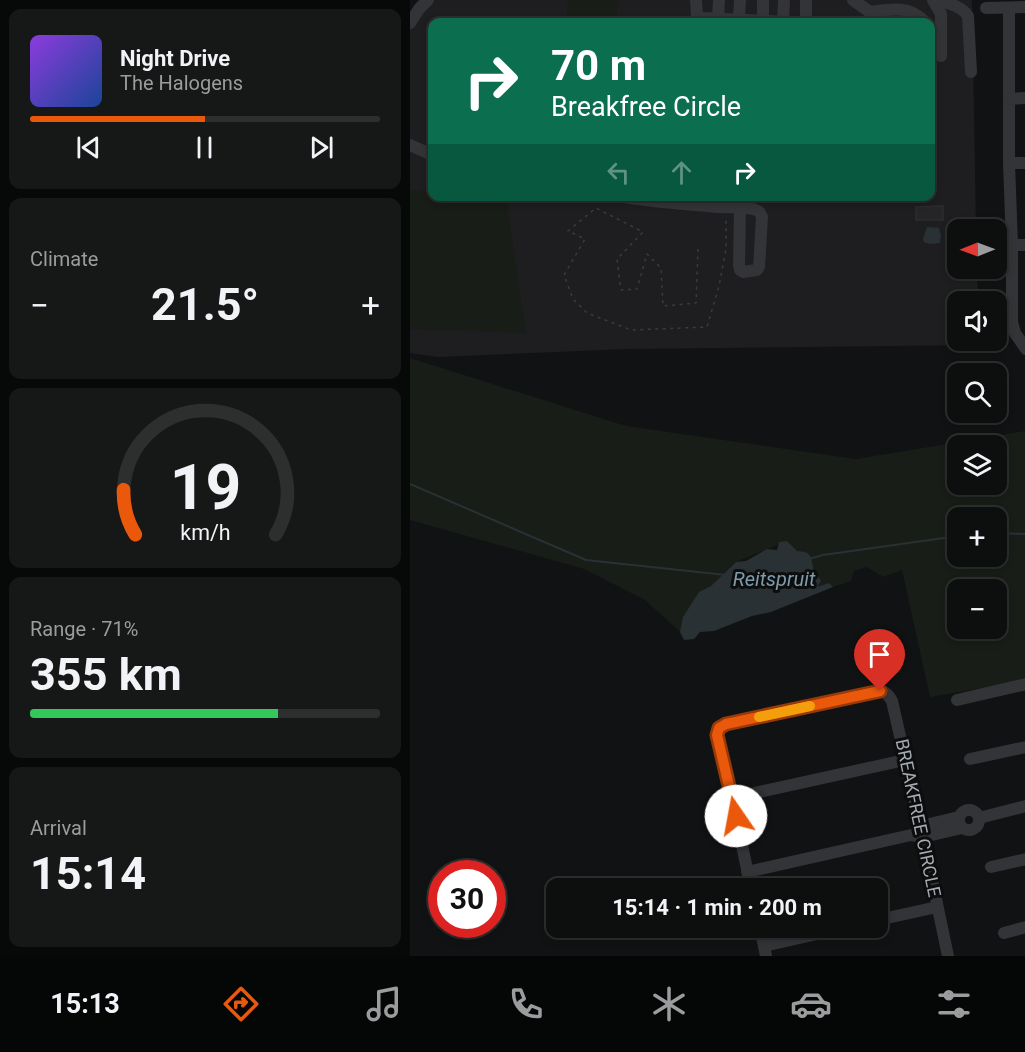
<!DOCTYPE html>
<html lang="en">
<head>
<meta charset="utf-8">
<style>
  :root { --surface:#0d0e0e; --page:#161717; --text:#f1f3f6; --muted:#9a9c9e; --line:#2d2e2e; --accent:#ea580c }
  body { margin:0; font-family:Roboto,sans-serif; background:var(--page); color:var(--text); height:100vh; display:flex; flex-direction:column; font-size:22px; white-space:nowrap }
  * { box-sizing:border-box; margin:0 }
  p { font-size:20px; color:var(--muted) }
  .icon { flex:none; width:33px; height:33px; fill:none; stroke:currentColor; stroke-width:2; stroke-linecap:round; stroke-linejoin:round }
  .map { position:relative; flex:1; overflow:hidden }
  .panel { display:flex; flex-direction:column; gap:9px; padding:9px; background:#070808; width:410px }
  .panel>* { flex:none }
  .top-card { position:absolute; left:18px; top:18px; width:507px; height:183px; border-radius:12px; box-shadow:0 3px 9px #0003,0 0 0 2px var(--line); background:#0b6e4f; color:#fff; overflow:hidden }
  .needle { width:39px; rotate:269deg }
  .controls { position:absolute; left:537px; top:219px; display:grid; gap:12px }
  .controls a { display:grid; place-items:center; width:60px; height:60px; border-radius:12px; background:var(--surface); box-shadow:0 3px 9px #0003,0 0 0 2px var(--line); font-size:30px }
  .speed { position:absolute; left:18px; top:860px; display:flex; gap:12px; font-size:30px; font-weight:700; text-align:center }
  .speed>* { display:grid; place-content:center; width:78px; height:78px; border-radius:50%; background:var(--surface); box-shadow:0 3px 9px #0003,0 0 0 2px var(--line); line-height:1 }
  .speed .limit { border:9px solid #d22; background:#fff; color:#111 }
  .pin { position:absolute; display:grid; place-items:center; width:51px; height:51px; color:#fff; margin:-62px -26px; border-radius:50% 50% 50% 0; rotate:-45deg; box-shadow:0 0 6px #0007 }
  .pin .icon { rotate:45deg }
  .me { position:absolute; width:66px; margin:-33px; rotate:348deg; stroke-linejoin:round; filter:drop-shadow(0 0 4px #0008) }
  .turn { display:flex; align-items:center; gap:21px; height:126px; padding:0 24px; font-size:27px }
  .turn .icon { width:78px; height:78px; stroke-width:2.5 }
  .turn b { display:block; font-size:42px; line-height:51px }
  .lanes { display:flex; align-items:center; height:57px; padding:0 24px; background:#0003; justify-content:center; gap:30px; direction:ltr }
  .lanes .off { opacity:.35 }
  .big { font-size:45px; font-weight:700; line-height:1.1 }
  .panel .card { flex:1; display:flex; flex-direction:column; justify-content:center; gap:9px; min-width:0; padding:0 21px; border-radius:12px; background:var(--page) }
  .panel .dial { align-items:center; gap:0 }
  .dial svg { height:156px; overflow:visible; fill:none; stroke:var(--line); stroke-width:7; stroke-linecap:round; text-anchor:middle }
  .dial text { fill:var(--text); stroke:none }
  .song { display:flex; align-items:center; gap:18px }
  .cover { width:72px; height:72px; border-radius:9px; background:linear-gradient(135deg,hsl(270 70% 55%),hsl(220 70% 35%)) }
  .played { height:6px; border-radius:3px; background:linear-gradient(90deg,var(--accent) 50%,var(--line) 50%) }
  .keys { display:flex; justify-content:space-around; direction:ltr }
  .heat { display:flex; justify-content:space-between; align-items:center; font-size:33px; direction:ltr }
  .charge { height:9px; border-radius:4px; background:linear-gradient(90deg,#34c759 71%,var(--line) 0) }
  .trip { position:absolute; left:136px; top:878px; width:342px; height:60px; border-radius:12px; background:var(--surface); box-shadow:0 3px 9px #0003,0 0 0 2px var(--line); font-weight:700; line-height:60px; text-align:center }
  .menu { display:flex; height:96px; justify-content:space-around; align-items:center; background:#050606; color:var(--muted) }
  .menu .icon { width:42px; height:42px }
  .menu .current { color:var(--accent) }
  .menu b { font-size:27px; color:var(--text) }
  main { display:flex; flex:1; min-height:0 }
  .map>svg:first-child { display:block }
</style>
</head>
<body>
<main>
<section class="panel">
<div class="card">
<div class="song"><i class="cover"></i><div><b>Night Drive</b><p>The Halogens</p></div></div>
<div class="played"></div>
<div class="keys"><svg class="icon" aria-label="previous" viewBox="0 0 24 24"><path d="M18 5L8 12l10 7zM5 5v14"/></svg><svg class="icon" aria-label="pause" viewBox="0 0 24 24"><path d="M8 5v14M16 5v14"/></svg><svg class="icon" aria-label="next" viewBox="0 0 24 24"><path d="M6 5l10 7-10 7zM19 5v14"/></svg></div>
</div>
<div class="card"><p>Climate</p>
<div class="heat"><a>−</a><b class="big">21.5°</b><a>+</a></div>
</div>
<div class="card dial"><svg viewBox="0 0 100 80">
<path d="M14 69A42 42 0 1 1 86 69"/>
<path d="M14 69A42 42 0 0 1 8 46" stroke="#ea580c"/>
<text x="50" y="56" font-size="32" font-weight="700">19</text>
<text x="50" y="72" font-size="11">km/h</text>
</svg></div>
<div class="card"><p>Range · 71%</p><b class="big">355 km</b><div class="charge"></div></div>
<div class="card"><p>Arrival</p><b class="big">15:14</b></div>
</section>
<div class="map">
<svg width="616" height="956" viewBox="0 0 616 956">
  <rect width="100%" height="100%" fill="#111213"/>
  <path fill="#1e1e20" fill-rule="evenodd" d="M 8,0 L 562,0 L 566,229 L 548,230 L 548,268 L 567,269 L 568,301 L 548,302 L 548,340 L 569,341 L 570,345 L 216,349 L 28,357 L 0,353 L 0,12 ZM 22,22 L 520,22 L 520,196 L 22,196 Z"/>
  <g fill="#181d18" fill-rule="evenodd">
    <polygon points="158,0 208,0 206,22 157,19"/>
    <polygon points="0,190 22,191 22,196 96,197 116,333 0,329"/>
    <path d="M 0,358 L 216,426 L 446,459 L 615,431 L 615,681 L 520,697 L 492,570 L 473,577 L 457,567 L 444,571 L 441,581 L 423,587 L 406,588 L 377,541 L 326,562 L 316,571 L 270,632 L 235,600 L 174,569 L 0,520 ZM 548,446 L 586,446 L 586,484 L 548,484 ZM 548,518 L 586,518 L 586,556 L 548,556 ZM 548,590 L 586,590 L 586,628 L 548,628 Z"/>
  </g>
  <g fill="#293135">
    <polygon points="517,227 529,228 531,235 530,243 520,244 514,242 513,239"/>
    <path d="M 377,541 L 387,551 C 406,552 399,560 405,572 C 407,575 409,577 411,581 L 407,587 L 419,583 L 423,587 L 361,612 L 342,616 L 304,631 L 290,632 L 284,639 L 274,640 L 270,632 L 273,617 L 289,592 L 301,586 L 326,562 L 336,561 L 357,549 L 367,550 L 369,542 Z"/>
  </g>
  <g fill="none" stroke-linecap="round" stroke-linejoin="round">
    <g stroke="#293135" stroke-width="2">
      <polyline points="0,484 176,560 316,575"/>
      <polyline points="586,533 616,534"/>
      <polyline points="399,559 413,555 548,536"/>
    </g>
  </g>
  <polygon fill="#252527" stroke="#2c2c2f" stroke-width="1.5" points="533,206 533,220 506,220 506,207"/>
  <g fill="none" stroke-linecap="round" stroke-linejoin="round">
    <polyline stroke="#393b3e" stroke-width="1.5" stroke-dasharray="3 4.5" stroke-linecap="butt" points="288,249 286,303 253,306 251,268 237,254 227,289 211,290 207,259 233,232 186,208 158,231 175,239 154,275 163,299 177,313 221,330 297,327 309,286 316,249 316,216"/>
    <g stroke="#333437" stroke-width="12">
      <polyline points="286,0 287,16 292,18 381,22"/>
      <polyline points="353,0 353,21"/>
      <path d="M 443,0 L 460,12 C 480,9 500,5 515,22"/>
      <polyline points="523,0 531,14 531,56"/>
      <path d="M 526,0 C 537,3 552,6 558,16 L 561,72"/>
      <polyline points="576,8 616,7"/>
      <polyline points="599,8 599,163 602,245 602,322 605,333 616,349"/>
      <polyline points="308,19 309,0"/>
      <polyline points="329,19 330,0"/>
      <polyline points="373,22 374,0"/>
      <polyline points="391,22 393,22 396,18 396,0"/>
      <polyline points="0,23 9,9 18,0"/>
      <polyline points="599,99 616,98"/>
      <polyline points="0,145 22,155"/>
      <polyline points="599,163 616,163"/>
      <path d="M 209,196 C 242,202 275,204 308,207 C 317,207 338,207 346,210 C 350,211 350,213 352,217 L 349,267 L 347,270 L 333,272 L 330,270 L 329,265 L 330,208"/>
      <polyline points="602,245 616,245"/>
      <polyline points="547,700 616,684"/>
      <polyline points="560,759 616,747"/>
      <polyline points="322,798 495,760"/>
      <circle cx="559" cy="820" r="10"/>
      <polyline points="569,818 616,806"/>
      <polyline points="507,830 511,826 549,817"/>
      <polyline points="581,867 616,859"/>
      <polyline points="337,872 501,835 513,837 552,828"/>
      <path d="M 341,888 L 322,798 L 307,736 L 309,728 L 316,724 L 466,691 C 474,690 478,694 482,701 L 513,837 L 538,956"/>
      <polyline points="468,920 527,907"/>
      <polyline points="350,927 356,956"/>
      <polyline points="594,933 616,927"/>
      <polyline points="354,946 438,927"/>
    </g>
  </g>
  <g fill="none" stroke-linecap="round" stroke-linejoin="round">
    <g stroke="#983908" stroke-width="15">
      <polyline id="route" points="326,816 307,735 309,728 316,724 470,691"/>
    </g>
    <use href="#route" stroke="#ea580c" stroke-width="10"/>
    <polyline stroke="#f59e0b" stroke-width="10" points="349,717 400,706"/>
  </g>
  <g text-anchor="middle" stroke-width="6" stroke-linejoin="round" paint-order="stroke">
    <g font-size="18" fill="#a4aab2" stroke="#0d0d0e">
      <text transform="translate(508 818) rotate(78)" y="6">BREAKFREE CIRCLE</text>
    </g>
    <g font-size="20" font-style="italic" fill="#7d9bab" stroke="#0d0d0e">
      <text x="364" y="586">Reitspruit</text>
    </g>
  </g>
</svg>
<div class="controls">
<a><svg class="needle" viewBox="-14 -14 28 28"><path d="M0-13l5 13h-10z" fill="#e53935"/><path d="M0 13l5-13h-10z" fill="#9a9c9e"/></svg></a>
<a><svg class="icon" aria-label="sound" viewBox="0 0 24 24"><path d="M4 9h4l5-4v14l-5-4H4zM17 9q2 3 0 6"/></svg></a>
<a><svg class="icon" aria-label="search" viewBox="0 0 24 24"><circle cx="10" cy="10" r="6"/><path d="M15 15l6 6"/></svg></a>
<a><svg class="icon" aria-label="layers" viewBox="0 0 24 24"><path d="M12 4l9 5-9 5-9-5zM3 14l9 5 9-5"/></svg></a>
<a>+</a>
<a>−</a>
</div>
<div class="speed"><div class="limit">30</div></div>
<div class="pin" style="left:470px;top:691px;background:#d93025"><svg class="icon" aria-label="arrive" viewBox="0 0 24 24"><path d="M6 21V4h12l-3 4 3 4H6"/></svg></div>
<svg class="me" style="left:326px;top:816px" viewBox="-20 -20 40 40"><circle r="19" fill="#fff"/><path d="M0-13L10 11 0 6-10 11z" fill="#ea580c"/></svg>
<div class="trip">15:14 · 1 min · 200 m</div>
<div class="top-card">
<div class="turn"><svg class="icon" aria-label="right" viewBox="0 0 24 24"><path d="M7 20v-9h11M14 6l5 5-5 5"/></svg><div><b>70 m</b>Breakfree Circle</div></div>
<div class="lanes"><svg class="icon off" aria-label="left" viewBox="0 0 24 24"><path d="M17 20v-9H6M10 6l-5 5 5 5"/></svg><svg class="icon off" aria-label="ahead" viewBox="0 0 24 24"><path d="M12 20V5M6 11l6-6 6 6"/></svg><svg class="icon" aria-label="right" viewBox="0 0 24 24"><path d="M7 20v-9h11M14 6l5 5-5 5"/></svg></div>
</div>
</div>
</main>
<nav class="menu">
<b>15:13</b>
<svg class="icon current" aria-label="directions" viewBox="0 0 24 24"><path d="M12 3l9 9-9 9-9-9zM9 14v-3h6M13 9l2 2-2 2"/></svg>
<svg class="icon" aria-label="music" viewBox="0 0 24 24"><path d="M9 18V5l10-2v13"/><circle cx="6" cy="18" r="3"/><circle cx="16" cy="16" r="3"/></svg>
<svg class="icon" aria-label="phone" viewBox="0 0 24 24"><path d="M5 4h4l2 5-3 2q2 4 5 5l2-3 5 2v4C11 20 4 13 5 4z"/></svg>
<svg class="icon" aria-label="climate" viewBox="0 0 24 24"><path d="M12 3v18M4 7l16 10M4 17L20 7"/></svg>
<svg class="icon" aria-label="car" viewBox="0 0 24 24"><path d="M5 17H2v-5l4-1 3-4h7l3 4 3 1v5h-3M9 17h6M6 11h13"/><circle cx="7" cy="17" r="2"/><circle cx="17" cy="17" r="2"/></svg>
<svg class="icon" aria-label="filters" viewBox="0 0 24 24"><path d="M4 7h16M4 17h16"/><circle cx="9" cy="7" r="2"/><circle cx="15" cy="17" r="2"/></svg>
</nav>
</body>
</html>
